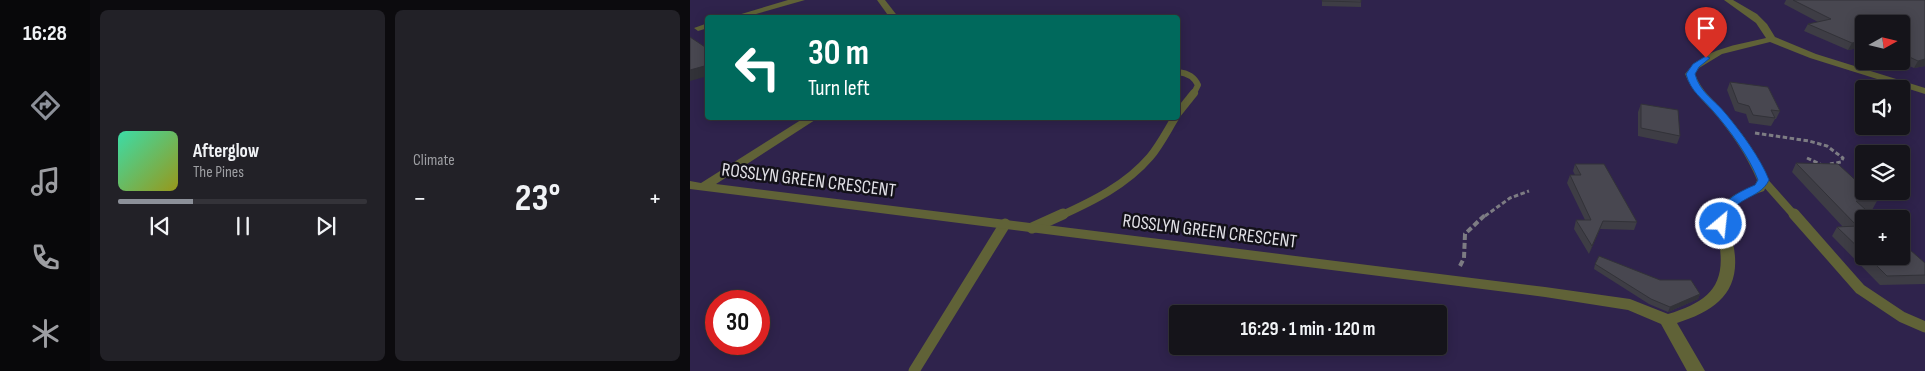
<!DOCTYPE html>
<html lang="en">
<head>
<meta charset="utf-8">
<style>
  :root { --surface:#15141a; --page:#222127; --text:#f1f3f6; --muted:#9d9ea2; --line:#343339; --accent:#8c9099 }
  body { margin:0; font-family:"Sofia Sans Condensed",sans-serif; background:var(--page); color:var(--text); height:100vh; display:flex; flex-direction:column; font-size:19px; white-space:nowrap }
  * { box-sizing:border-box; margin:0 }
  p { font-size:16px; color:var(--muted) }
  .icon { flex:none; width:28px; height:28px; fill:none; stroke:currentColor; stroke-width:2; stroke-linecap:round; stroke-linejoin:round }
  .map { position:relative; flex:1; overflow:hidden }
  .drawer { display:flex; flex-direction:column; gap:10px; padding:10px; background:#0c0b0e; width:600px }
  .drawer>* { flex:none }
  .banner { position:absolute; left:15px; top:15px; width:475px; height:105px; border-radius:5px; box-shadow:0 2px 12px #0003,0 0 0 1px var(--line); background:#00695c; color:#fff; overflow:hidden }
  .needle { width:32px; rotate:82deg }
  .fabs { position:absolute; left:1165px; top:15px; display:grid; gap:10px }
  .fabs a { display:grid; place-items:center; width:55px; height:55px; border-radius:5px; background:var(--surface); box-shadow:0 2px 12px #0003,0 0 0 1px var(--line); font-size:25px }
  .speed { position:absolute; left:15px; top:290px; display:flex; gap:10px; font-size:25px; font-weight:700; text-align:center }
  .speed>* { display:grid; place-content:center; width:65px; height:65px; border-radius:50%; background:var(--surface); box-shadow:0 2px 12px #0003,0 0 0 1px var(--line); line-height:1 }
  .speed .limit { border:8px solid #d22; background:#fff; color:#111 }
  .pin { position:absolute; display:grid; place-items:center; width:42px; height:42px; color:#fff; margin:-51px -21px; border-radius:50% 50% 50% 0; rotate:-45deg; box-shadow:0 0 5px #0007 }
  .pin .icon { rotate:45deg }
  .me { position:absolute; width:55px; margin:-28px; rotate:28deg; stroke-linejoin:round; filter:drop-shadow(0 0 4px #0008) }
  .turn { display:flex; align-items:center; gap:18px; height:105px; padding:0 20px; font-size:22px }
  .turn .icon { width:65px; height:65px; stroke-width:2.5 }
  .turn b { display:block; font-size:35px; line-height:42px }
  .big { font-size:38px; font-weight:700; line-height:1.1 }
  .drawer .card { flex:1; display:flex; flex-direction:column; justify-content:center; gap:8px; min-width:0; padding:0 18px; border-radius:8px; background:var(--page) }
  .song { display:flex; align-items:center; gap:15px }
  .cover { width:60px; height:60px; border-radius:8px; background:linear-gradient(135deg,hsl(160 70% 55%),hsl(60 70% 35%)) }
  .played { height:5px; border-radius:2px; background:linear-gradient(90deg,var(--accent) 30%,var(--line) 30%) }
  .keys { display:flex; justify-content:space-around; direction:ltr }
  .heat { display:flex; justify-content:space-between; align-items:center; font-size:28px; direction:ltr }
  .drawer .tiles { flex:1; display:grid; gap:10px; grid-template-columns:repeat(2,1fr) }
  .trip { position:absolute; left:479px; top:305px; width:278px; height:50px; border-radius:5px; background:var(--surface); box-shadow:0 2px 12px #0003,0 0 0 1px var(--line); font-weight:700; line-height:50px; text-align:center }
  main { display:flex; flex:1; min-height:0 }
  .menu { display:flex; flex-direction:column; width:90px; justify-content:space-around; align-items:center; background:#08080a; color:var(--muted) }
  .menu .icon { width:35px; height:35px }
  .menu .current { color:var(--accent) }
  .menu b { font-size:22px; color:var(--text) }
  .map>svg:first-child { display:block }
</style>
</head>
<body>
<main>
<nav class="menu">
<b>16:28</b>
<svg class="icon current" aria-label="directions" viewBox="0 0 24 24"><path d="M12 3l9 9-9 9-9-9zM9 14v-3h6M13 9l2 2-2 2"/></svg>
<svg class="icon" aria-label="music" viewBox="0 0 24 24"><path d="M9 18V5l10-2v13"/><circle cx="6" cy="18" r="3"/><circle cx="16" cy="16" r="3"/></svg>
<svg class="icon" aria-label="phone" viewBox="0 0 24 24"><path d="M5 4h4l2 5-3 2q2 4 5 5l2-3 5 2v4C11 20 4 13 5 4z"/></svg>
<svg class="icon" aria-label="climate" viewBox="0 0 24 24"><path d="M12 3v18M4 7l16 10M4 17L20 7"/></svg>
</nav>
<section class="drawer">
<div class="tiles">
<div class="card">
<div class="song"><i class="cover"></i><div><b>Afterglow</b><p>The Pines</p></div></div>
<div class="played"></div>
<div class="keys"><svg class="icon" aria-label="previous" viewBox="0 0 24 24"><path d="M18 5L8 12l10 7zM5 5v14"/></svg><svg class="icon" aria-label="pause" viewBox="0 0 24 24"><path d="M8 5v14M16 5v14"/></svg><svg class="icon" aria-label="next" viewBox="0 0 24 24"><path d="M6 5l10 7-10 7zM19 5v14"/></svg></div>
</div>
<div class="card"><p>Climate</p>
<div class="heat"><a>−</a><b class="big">23°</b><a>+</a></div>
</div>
</div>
</section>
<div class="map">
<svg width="1235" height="371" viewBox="0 0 1235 371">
  <rect width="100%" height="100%" fill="#1c1a22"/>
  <path fill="#2f234c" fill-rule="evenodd" d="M 0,0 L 1235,0 L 1235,371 L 0,371 ZM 18,18 L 488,18 L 488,118 L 18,118 ZM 1174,24 L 1211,24 L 1211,61 L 1174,61 ZM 1174,89 L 1211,89 L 1211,126 L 1174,126 ZM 1174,154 L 1211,154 L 1211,191 L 1174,191 ZM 1174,219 L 1211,219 L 1211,256 L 1174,256 ZM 26,301 L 69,301 L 69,344 L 26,344 ZM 488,314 L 748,314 L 748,346 L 488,346 Z"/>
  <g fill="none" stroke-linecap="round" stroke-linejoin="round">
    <g stroke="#7d7c83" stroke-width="3" stroke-dasharray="4.5 2.5" stroke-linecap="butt">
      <polyline points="1065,133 1119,141 1137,146 1153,158 1151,162 1140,164"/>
      <polyline points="1117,158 1132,165"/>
      <polyline points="795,216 820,198 839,191"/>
    </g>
    <polyline stroke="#7d7c83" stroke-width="4" stroke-dasharray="6 3" stroke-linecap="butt" points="770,266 774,258 775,234 796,214"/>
    <path stroke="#606237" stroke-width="6" d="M 488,72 C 497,73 504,76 508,85 L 503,95"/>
    <g stroke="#606237" stroke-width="8">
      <polyline points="488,113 504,93"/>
      <polyline points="1073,180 1105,216"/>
      <path d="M 370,216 C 403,201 436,185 460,157 C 470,145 477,131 485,118"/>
    </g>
    <g stroke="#606237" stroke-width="11">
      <polyline points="1104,214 1170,289 1212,317 1235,327"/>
      <polyline points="342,228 373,214"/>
      <polyline points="224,371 315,224"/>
    </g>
    <g fill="#606237" fill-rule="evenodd">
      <polygon points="98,0 115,0 52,18 38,18"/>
      <polygon points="187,0 195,0 209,18 200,18"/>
      <path d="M 1034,0 L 1043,0 L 1067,14 L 1077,24 L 1085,37 L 1126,54 L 1235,88 L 1235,94 L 1120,58 L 1080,42 L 1032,54 L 1009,68 L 1005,74 C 1011,91 1025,101 1036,114 C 1053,134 1069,156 1079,180 L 1074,191 C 1063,195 1046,201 1040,213 C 1035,223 1041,234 1043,243 C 1053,290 1028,310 987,323 L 1015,371 L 997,371 L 971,324 L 938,310 L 855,297 L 0,189 L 0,181 L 11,183 L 114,118 L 126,118 L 125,120 L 26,184 L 855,287 L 940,299 L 978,314 C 1017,302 1037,287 1029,242 C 1027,234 1023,224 1026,216 C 1032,199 1050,191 1065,186 L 1067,180 C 1057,156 1042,134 1025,114 C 1014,101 1001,91 995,74 C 1014,48 1047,45 1076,38 L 1066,23 Z"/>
      <polygon points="18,23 18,28 8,31 4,28"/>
    </g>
  </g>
  <g fill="#3e3d45">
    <polygon points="671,0 671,7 632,6 632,1"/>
    <polygon points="1096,0 1235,0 1235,66 1224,68 1207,61 1211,61 1211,24 1174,24 1174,47 1158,50 1114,31 1118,24 1128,22 1094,4"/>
    <polygon points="1040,82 1090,111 1086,119 1085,119 1081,126 1059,123 1056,114 1045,111 1037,90"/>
    <polygon points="951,104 990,136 987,144 948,136 948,112"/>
    <polygon points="1106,163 1187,201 1182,210 1176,210 1174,219 1174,256 1211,256 1235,263 1235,284 1190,285 1142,236 1147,227 1153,227 1102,172"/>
    <polygon points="885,164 947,222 944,230 910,229 899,254 884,229 886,220 895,220 877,183 880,175 885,175 883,171"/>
    <polygon points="905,264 970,280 1010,294 1008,299 978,312 959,304 904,269"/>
  </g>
  <g fill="#323238">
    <polygon points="1174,40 1174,47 1158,50 1162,43"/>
    <polygon points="1235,59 1235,66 1224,68 1228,61"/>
    <polygon points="18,65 18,76 0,81 0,70"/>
    <polygon points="913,221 910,229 899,254 902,246"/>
    <polygon points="1010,294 1008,299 978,312 980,307"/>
  </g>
  <g fill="#484750" stroke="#323238">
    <polygon points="632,0 671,0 671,2 632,1"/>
    <polygon points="1103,0 1235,0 1235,59 1228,61 1211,53 1211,24 1174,24 1174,40 1162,43 1118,24 1141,19"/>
    <polygon points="0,37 18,49 18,65 0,70"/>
    <polygon points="1040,82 1078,87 1090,111 1081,110 1085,118 1063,115 1059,106 1048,103"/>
    <polygon points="951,104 988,110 990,136 951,128"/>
    <polygon points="1106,163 1148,164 1174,188 1174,191 1177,191 1187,201 1166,201 1186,219 1174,219 1174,253 1147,227 1167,226"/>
    <polygon points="885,164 914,164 947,222 913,221 902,246 886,220 901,220 880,175 891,175"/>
    <polygon points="1211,242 1235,263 1235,275 1197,276 1177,256 1211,256"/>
    <polygon points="909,256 970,280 1001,280 1010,294 980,307 961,299 905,264"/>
  </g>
  <path fill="#1a73e8" stroke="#114b97" d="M 1016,56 L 1020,58 L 1009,67 L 1005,74 C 1010,93 1025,100 1036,114 C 1051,132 1071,159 1079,180 C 1069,201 1042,195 1037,224 L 1031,227 L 1025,224 C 1029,202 1046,193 1065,185 L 1068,180 C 1060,158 1039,129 1023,111 C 1012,98 1001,92 996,74 L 1003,64 Z"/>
  <g text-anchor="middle" stroke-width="5" stroke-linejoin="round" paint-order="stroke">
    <g font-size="19" fill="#e2e1e7" stroke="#131119">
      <text transform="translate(119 179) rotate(7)" y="7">ROSSLYN GREEN CRESCENT</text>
      <text transform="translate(520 230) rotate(7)" y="7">ROSSLYN GREEN CRESCENT</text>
    </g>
  </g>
</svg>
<div class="fabs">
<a><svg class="needle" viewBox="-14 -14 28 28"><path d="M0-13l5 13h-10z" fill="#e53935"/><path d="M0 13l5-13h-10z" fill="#9d9ea2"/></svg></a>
<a><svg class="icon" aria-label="sound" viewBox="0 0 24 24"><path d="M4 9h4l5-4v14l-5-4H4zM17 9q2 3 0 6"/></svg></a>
<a><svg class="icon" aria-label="layers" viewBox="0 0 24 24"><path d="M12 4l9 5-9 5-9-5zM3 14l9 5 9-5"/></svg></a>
<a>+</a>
</div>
<div class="speed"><div class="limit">30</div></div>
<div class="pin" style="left:1016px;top:58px;background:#d93025"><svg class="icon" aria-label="arrive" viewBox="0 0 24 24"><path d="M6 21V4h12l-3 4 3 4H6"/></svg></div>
<svg class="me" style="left:1031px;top:224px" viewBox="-20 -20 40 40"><circle r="17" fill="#1a73e8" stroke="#fff" stroke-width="3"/><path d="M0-11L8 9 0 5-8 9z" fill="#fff"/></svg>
<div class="trip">16:29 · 1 min · 120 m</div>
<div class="banner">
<div class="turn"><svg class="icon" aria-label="left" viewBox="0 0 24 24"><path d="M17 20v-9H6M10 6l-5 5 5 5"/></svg><div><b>30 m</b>Turn left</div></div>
</div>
</div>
</main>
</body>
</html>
